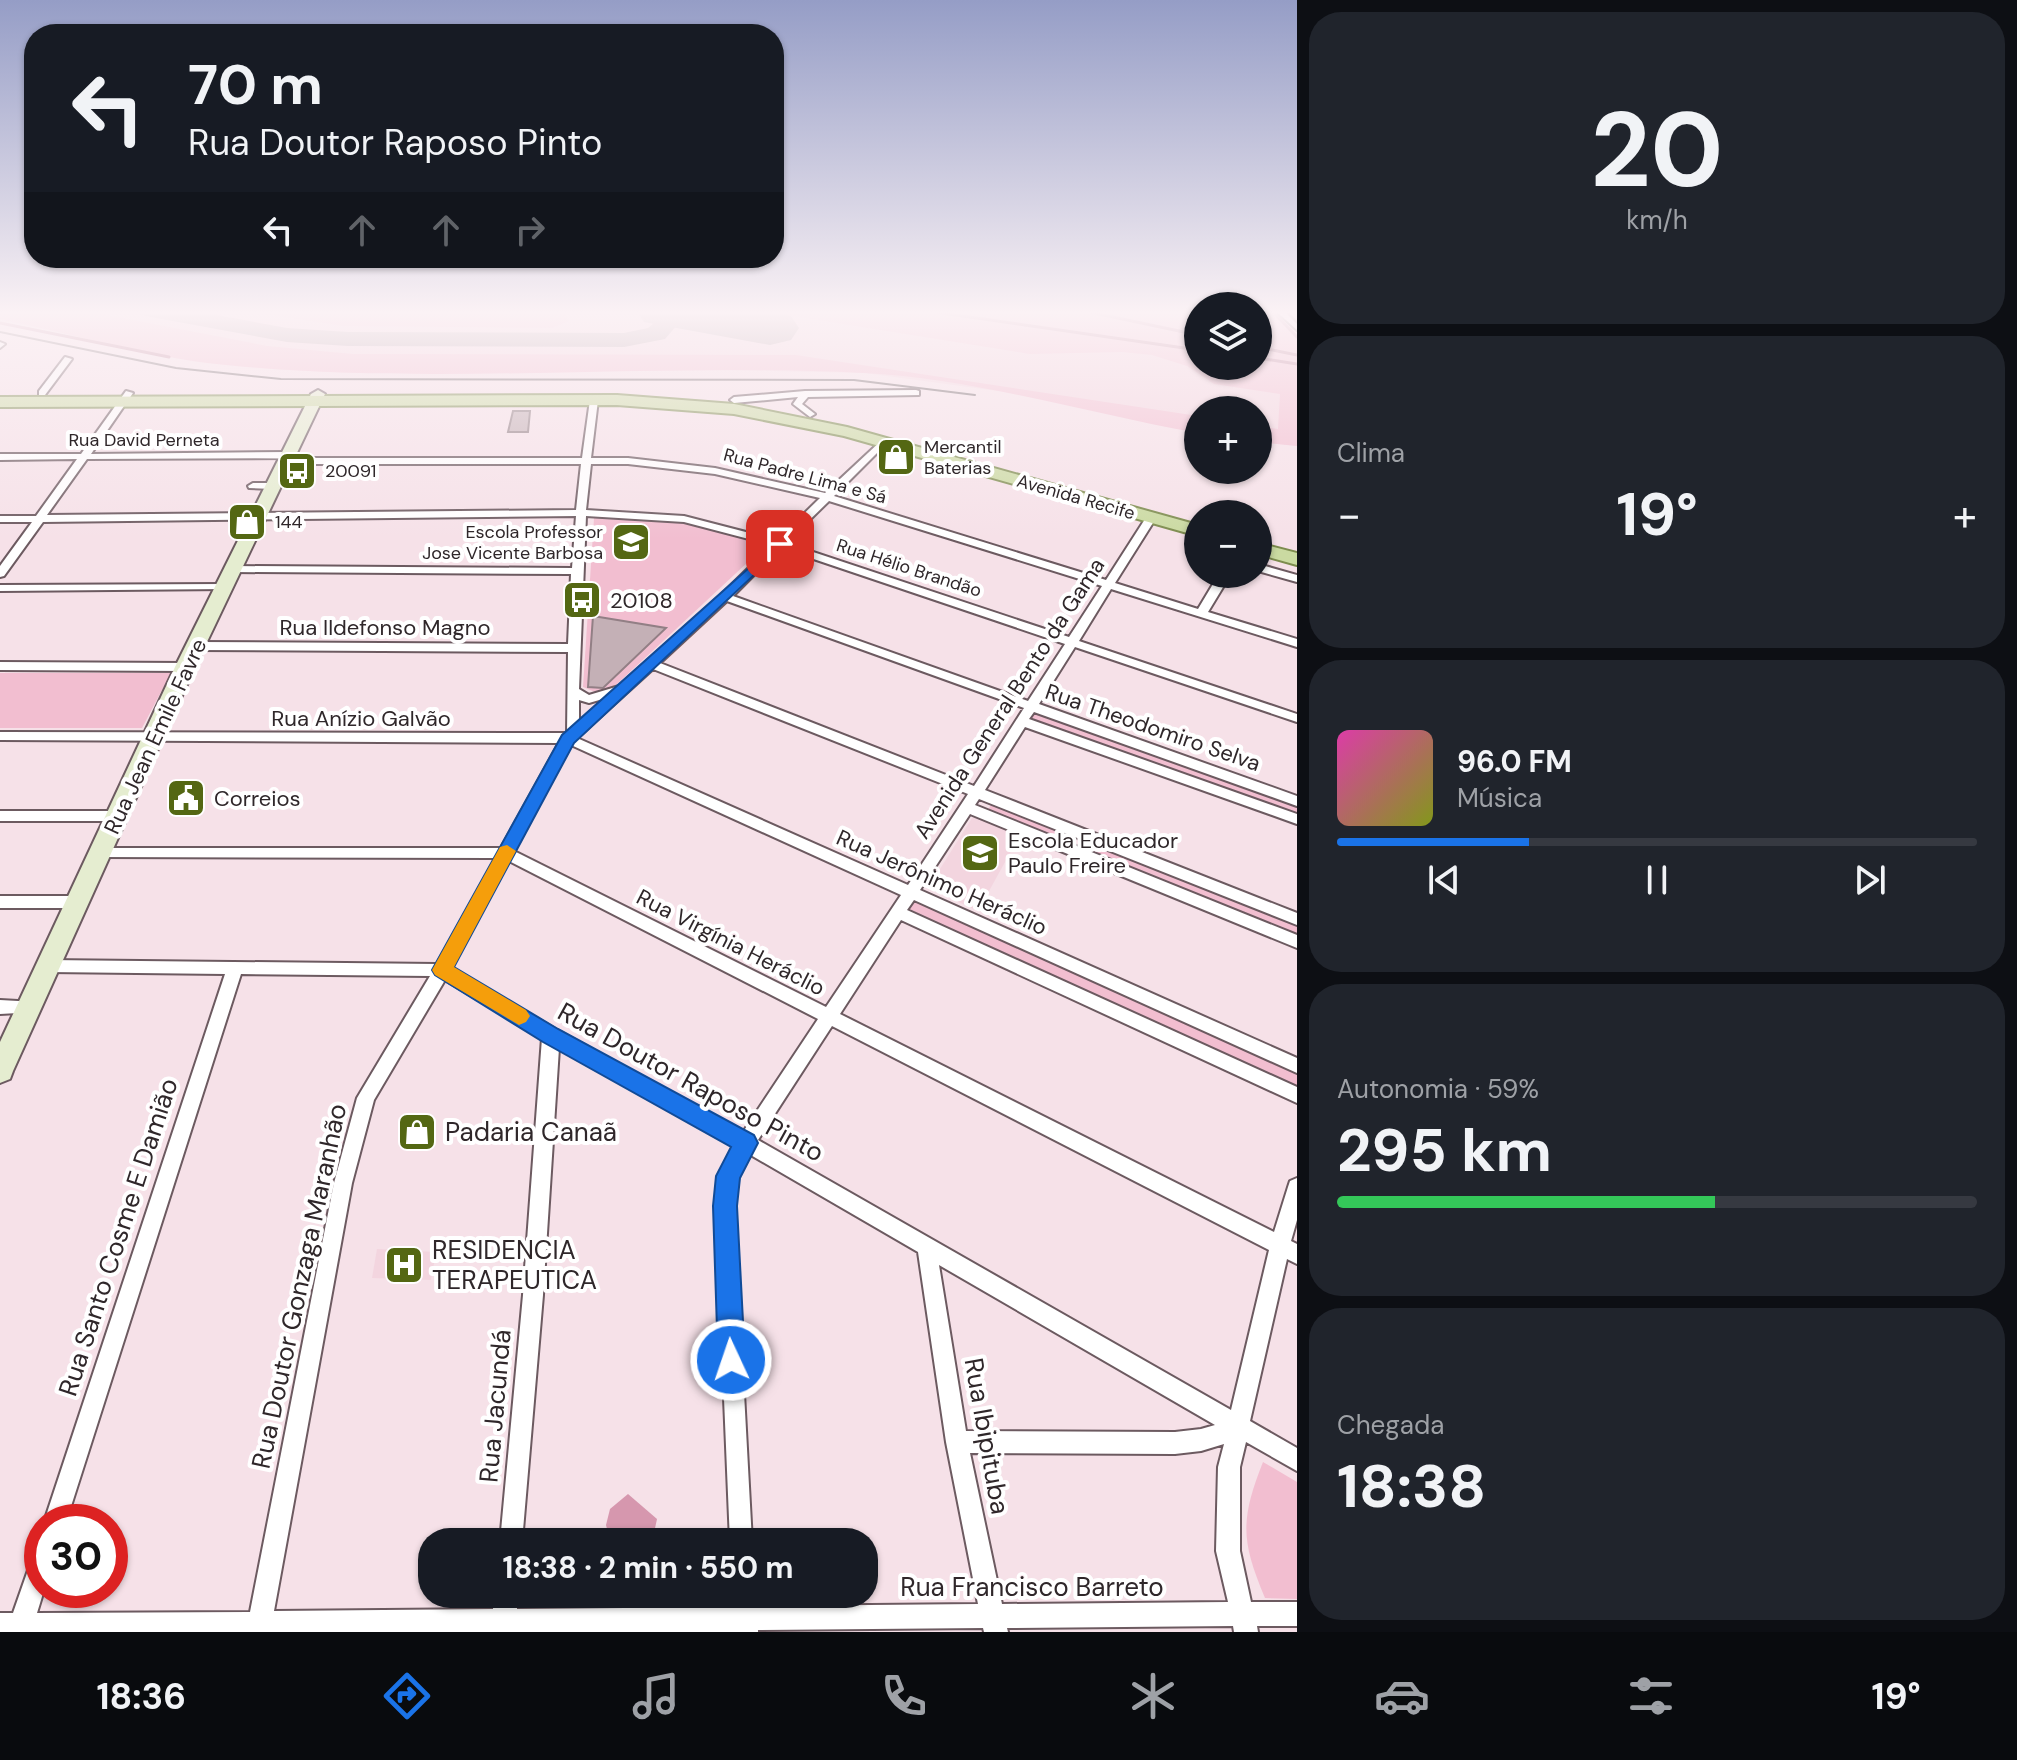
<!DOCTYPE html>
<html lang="pt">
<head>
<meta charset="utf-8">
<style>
  :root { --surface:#171b24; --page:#20242c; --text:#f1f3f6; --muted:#9ea1a6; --line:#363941; --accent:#1a73e8 }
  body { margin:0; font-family:"DM Sans",sans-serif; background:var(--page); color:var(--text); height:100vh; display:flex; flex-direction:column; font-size:30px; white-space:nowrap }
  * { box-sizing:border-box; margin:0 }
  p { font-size:26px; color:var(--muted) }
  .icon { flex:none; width:44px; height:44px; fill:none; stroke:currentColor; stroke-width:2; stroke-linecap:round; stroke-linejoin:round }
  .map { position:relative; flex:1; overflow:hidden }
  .side { display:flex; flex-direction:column; gap:12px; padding:12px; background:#0d0f14; width:720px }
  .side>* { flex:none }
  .banner { position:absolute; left:24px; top:24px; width:760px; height:244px; border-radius:32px; box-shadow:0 2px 6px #0004; background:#171b24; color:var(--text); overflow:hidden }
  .fabs { position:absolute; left:1184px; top:292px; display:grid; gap:16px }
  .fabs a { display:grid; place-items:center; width:88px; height:88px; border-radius:50%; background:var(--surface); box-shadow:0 2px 6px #0004; font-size:40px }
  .speed { position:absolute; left:24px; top:1504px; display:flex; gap:16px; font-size:40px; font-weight:700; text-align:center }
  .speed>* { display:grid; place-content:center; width:104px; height:104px; border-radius:50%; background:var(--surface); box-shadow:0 2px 6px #0004; line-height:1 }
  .speed .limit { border:12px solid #d22; background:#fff; color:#111 }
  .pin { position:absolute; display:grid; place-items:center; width:68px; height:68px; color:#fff; margin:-34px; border-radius:16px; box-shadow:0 4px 12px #0006 }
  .me { position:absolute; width:88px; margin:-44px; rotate:357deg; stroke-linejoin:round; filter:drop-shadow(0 0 6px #0008) }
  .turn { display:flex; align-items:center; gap:28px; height:168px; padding:0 32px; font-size:36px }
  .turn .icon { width:104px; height:104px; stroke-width:2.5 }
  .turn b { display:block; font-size:56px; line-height:68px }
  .lanes { display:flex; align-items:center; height:76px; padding:0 32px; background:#0003; justify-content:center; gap:40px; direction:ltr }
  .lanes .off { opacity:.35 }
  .big { font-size:60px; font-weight:700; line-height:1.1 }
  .side .tile { flex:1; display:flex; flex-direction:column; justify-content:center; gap:12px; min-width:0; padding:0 28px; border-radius:32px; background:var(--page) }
  .side .dial { align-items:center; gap:0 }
  .dial b { font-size:104px; line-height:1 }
  .song { display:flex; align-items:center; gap:24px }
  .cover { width:96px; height:96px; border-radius:12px; background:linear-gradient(135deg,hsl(320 70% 55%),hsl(70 70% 35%)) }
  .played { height:8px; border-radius:4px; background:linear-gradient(90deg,var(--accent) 30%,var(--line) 30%) }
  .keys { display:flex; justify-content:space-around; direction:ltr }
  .heat { display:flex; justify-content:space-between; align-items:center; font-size:44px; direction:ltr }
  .charge { height:12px; border-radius:6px; background:linear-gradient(90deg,#34c759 59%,var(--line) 0) }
  .trip { position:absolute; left:418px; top:1528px; width:460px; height:80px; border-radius:32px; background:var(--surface); box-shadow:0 2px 6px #0004; font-weight:700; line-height:80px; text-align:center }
  .tab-bar { display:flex; height:128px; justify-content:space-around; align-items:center; background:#090b0e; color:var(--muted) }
  .tab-bar .icon { width:56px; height:56px }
  .tab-bar .selected { color:var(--accent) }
  .tab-bar b { font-size:36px; color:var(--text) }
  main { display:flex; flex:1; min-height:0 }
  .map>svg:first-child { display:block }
</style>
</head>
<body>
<main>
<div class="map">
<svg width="1297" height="1632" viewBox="0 0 1297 1632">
  <rect width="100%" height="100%" fill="#f6e1e8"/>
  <g fill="#f3d5df">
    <polygon points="0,310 1198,310 1198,366 1258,366 1258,310 1275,310 1297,332 1297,446 1258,442 1258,410 1198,410 1198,433 1020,394 865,373 722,370 346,373 271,369 173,357 0,320"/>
    <polygon points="978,817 1020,835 978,911 928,888 972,818"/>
    <polygon points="377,1249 436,1252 431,1280 372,1278"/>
  </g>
  <g fill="#f2bed0">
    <path d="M 0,310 L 81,310 L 267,346 L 353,354 L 796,355 L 1198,416 L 1198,433 C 1087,413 977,379 864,373 C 652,362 438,386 226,365 C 150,358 75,334 0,319 Z"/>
    <polygon points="239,310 561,310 569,321 552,328 343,326"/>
    <polygon points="756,310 1198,310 1198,366 1258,366 1258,310 1274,310 1297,332 1297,446 1258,442 1258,426 1278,429 1280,394 1214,384 1187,366 1152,355 1122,352 1030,354"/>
    <polygon points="600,515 681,520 759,540 763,548 617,684 600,694 583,687 594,518"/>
    <polygon points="0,673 171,673 142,728 0,728"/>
    <polygon points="1035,711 1297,802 1297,818 1028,722"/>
    <polygon points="992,803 1297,921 1297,935 988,810"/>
    <polygon points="911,897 1297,1070 1297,1087 902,913"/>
    <path d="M 1263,1462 L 1297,1482 L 1297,1599 L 1265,1598 C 1241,1541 1240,1520 1263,1462 Z"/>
  </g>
  <polygon fill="#d697ae" points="628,1494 657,1519 652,1542 610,1541 606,1525 610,1509"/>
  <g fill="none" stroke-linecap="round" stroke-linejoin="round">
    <g stroke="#b87b92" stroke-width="3">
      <polyline points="921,310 1198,350"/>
      <polyline points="1080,310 1198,335"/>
      <polyline points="1271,310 1297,337"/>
      <polyline points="1284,310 1297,322"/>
      <polyline points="0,323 169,357"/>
      <polyline points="1258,347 1297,355"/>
      <polyline points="1258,358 1297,364"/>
    </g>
    <polygon fill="#b2a2a7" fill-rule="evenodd" points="139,310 190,310 287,328 348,332 624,333 648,328 654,323 641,310 670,310 677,317 678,324 665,339 624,347 348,346 287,342 151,317 143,315"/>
    <polygon fill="#b2a2a7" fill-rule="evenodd" points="636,310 767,310 791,316 799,328 791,340 770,345 644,322"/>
  </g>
  <g fill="#c4b0b6" stroke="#927f85" stroke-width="2">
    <polygon points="513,411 530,411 528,432 508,432"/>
    <polygon points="593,616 666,628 603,688 588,687"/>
  </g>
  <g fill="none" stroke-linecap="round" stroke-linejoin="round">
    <g stroke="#6c5a60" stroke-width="4">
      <g id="minor">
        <polygon points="1275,310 1283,310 1297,324 1297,330"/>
        <polygon points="0,342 5,344 0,348"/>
        <polygon points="65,357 72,359 45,395 39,395 39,391"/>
        <polygon points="916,390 919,391 919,395 808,397 802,404 815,414 810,417 793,404 798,397 734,403 730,400 734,397 805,391"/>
        <path d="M 126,391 L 133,393 L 91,454 L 288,452 L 293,455 L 288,458 L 87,459 L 47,515 L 576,510 L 581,464 L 285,464 L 280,461 L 285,458 L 582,458 L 590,400 L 594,397 L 598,400 L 591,458 L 628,458 L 715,468 L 825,493 L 883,439 L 888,442 L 834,496 L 1106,580 L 1147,516 L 1155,516 L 1156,518 L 1115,583 L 1198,609 L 1219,574 L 1231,574 L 1208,612 L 1297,639 L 1297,647 L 1111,589 L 1079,641 L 1297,714 L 1297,722 L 1075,647 L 1039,704 L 1297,796 L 1297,806 L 1034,712 L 1029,719 L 1297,814 L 1297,824 L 1025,727 L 985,790 L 1297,913 L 1297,925 L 979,799 L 975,805 L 1297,935 L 1297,948 L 970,814 L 920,890 L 1297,1058 L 1297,1073 L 914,900 L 907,910 L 1297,1087 L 1297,1103 L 901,920 L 840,1014 L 1274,1232 L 1288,1187 L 1290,1181 L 1297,1178 L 1297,1220 L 1291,1241 L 1297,1244 L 1297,1264 L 1287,1259 L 1250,1421 L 1297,1448 L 1297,1471 L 1246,1442 L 1240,1467 L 1240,1551 L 1251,1602 L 1297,1602 L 1297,1626 L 1257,1626 L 1258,1632 L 1234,1632 L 1233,1626 L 1007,1628 L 1008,1632 L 984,1632 L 983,1628 L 758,1630 L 758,1632 L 0,1632 L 0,1613 L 13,1613 L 34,1553 L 42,1549 L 42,1590 L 44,1590 L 37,1613 L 250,1612 L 334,1183 L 357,1098 L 430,976 L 241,974 L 66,1522 L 44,1522 L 225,974 L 48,972 L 42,970 L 40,966 L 42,962 L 48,960 L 437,964 L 496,858 L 101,857 L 96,856 L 94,852 L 96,848 L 501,848 L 559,743 L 0,740 L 0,732 L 567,733 L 568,652 L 196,650 L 190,646 L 196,642 L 568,644 L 571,574 L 233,572 L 228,569 L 233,566 L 572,568 L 576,516 L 43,522 L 4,576 L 0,577 L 0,566 L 32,522 L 0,522 L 0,516 L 36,516 L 77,459 L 0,460 L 0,454 L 81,454 ZM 591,464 L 628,464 L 715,474 L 820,498 L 777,540 L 684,516 L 586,510 ZM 829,501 L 1102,586 L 1069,637 L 786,543 ZM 586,516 L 684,522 L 772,545 L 721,595 L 619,686 L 589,695 L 579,689 ZM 781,548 L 1065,644 L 1028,701 L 733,596 ZM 727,601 L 1024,708 L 974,786 L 660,663 ZM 653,669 L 968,794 L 908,885 L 577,738 ZM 606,698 L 579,722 L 579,700 L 589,703 ZM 571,745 L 901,895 L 826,1007 L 514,851 ZM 509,861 L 818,1019 L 743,1132 L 557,1030 L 451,968 ZM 445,980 L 542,1038 L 523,1295 L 500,1542 L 522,1542 L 543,1295 L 559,1048 L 735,1146 L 719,1176 L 716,1206 L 730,1542 L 752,1542 L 734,1206 L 737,1177 L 749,1154 L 918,1252 L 946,1442 L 978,1604 L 757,1606 L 756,1594 L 732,1594 L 733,1607 L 517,1609 L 518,1594 L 494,1594 L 493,1609 L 274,1611 L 352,1183 L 374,1100 ZM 832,1026 L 1269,1250 L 1231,1410 L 758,1140 ZM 939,1265 L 1215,1425 L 1201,1429 L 1175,1432 L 966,1431 ZM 1224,1444 L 1218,1467 L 1216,1551 L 1228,1602 L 1002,1604 L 970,1453 L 1175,1454 L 1201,1451 Z"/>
        <polygon points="253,483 273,483 278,486 273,489 249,488 248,486"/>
        <polygon points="1258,564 1297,575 1297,582 1258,571"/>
        <polygon points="224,584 230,587 228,589 0,591 0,585"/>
        <polygon points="0,662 185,663 191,667 185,671 0,670"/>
        <polygon points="0,811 117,811 124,816 117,821 0,821"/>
        <polygon points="0,896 78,896 83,898 86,902 83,906 78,908 0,908"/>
        <polygon points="0,1000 36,1002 38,1007 36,1012 0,1014"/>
      </g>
    </g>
    <g stroke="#6c5a60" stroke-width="4">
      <polygon id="secondary" points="318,390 325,394 195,667 13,1071 10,1079 0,1083 0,1042 175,667 311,394"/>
    </g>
    <g stroke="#7d8c4e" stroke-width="4">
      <g id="primary">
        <polygon points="617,395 734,404 847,427 1198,525 1198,536 844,436 734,414 617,405 0,407 0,397"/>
        <polygon points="1258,543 1297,553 1297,565 1258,554"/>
      </g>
    </g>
    <use href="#minor" fill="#fff" fill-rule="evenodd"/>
    <use href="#secondary" fill="#e5edd0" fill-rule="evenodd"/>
    <use href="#primary" fill="#cadaa1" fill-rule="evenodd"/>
    <polyline stroke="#6e6266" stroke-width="2" points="0,332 176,368 281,379 854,380 975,395"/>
  </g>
  <linearGradient id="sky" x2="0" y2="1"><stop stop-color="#959dc6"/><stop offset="0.58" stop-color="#fbf2f5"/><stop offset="1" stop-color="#fbf2f5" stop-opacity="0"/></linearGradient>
  <rect width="1297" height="539" fill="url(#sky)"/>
  <polygon fill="#1a73e8" stroke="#114b97" stroke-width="2" points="780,540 787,544 784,547 574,743 454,967 558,1029 754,1135 758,1143 740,1178 737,1206 745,1360 741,1370 731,1374 722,1370 718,1360 713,1206 716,1176 731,1147 543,1042 435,975 432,970 562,735"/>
  <polygon fill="#f59e0b" points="507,845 516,851 454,967 526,1010 530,1016 526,1022 519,1025 435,975 432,970 500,847"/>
  <defs>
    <g id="shop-square" transform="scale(2)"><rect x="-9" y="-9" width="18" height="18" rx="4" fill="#546713" stroke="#fff"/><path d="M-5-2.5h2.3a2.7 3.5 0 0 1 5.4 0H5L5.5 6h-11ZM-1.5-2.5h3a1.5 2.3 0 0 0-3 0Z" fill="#fff"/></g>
    <g id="bus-square" transform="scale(2)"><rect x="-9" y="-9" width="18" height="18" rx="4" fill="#546713" stroke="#fff"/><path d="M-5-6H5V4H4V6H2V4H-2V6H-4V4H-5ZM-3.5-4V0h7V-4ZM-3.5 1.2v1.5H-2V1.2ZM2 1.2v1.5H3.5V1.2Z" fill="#fff"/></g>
    <g id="school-square" transform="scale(2)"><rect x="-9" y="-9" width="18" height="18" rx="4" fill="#546713" stroke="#fff"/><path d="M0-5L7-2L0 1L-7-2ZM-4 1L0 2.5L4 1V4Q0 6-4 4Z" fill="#fff"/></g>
    <g id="civic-square" transform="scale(2)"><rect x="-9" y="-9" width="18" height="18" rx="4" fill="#546713" stroke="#fff"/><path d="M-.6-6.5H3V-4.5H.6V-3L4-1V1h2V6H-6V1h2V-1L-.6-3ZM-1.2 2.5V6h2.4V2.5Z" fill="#fff"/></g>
    <g id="hospital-square" transform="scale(2)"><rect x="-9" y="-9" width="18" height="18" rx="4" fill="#546713" stroke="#fff"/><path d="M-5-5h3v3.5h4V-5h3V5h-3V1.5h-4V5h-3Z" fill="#fff"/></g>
  </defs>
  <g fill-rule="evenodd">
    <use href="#shop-square" x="896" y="457"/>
    <use href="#bus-square" x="297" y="471"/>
    <use href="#shop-square" x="247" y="522"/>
    <use href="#school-square" x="631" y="542"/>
    <use href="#bus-square" x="582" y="600"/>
    <use href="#civic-square" x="186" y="798"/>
    <use href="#school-square" x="980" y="853"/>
    <use href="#shop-square" x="417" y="1132"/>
    <use href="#hospital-square" x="404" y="1265"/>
  </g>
  <g text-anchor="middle" stroke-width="8" stroke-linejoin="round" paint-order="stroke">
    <g font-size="18" fill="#2f272a" stroke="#fff">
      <text x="144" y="446">Rua David Perneta</text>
      <text transform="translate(805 476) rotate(15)" y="6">Rua Padre Lima e Sá</text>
      <text transform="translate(1076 497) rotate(16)" y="6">Avenida Recife</text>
      <text transform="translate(909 568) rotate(18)" y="6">Rua Hélio Brandão</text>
    </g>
    <g font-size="18" fill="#2f272a" stroke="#fff" text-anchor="start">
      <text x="924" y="453">Mercantil<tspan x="924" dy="21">Baterias</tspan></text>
      <text x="325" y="477">20091</text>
      <text x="275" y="528">144</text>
      <text x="603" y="538" text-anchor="end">Escola Professor<tspan x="603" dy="21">Jose Vicente Barbosa</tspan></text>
    </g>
    <g font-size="22" fill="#2f272a" stroke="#fff" text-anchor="start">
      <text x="610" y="608">20108</text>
      <text x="214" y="806">Correios</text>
      <text x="1008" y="848">Escola Educador<tspan x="1008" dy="25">Paulo Freire</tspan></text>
    </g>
    <g font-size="22" fill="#2f272a" stroke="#fff">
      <text x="385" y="635">Rua Ildefonso Magno</text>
      <text transform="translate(1009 698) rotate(-57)" y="8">Avenida General Bento da Gama</text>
      <text x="361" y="726">Rua Anízio Galvão</text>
      <text transform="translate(1153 727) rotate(19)" y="8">Rua Theodomiro Selva</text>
      <text transform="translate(155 736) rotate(-65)" y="8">Rua Jean Emile Favre</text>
      <text transform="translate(942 882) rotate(24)" y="8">Rua Jerônimo Heráclio</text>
      <text transform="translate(731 942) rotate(27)" y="8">Rua Virgínia Heráclio</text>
    </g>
    <g font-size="26" fill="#2f272a" stroke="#fff">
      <text transform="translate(691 1082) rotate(29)" y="9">Rua Doutor Raposo Pinto</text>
      <text transform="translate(118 1237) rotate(-72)" y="9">Rua Santo Cosme E Damião</text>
      <text transform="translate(299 1286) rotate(-78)" y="9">Rua Doutor Gonzaga Maranhão</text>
      <text transform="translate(495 1406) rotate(-85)" y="9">Rua Jacundá</text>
      <text transform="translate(987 1436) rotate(80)" y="9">Rua Ibipituba</text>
      <text x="1032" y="1596">Rua Francisco Barreto</text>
    </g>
    <g font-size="26" fill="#2f272a" stroke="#fff" text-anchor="start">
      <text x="445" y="1141">Padaria Canaã</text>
      <text x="432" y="1259">RESIDENCIA<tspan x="432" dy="30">TERAPEUTICA</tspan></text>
    </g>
  </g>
</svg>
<div class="fabs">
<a><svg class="icon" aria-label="layers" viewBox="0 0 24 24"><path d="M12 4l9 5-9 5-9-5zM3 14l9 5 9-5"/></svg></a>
<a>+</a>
<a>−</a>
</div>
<div class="speed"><div class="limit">30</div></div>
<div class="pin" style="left:780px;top:544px;background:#d93025"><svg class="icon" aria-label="arrive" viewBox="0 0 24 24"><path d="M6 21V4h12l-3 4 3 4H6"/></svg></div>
<svg class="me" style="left:731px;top:1360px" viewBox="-20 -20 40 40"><circle r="17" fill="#1a73e8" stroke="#fff" stroke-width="3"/><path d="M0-11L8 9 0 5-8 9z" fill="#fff"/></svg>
<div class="trip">18:38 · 2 min · 550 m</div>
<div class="banner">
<div class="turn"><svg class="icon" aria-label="left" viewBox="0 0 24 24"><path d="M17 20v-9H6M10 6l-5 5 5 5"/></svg><div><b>70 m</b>Rua Doutor Raposo Pinto</div></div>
<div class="lanes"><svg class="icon" aria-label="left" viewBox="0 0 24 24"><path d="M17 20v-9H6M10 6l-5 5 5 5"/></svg><svg class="icon off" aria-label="ahead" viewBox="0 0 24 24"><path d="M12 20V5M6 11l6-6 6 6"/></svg><svg class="icon off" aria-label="ahead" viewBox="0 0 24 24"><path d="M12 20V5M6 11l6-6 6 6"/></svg><svg class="icon off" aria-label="right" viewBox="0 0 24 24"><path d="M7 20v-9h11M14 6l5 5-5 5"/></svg></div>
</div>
</div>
<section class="side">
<div class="tile dial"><b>20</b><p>km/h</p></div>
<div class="tile"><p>Clima</p>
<div class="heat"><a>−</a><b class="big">19°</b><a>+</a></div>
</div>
<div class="tile">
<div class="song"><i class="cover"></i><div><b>96.0 FM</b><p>Música</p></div></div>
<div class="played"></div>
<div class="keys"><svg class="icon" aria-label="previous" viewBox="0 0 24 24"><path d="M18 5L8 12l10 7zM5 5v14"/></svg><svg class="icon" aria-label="pause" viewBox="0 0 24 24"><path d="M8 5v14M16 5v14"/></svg><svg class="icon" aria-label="next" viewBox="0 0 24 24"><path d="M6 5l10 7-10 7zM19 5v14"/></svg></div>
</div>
<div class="tile"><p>Autonomia · 59%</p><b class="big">295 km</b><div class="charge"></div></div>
<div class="tile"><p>Chegada</p><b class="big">18:38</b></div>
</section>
</main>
<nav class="tab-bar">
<b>18:36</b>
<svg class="icon selected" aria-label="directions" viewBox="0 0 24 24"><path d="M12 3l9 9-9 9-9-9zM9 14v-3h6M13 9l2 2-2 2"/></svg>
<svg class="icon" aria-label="music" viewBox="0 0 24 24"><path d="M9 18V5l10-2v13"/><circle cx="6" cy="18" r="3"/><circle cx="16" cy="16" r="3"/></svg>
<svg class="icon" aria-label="phone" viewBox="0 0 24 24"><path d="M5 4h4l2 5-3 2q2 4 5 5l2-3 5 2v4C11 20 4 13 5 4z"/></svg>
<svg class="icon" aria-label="climate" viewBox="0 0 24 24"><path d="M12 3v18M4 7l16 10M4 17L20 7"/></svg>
<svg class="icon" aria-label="car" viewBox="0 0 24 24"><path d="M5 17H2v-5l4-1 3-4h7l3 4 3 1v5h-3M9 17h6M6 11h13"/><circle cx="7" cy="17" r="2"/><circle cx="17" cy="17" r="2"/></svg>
<svg class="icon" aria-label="filters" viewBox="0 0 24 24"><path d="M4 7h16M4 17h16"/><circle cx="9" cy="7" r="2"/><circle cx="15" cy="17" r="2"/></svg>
<b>19°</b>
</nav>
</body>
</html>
